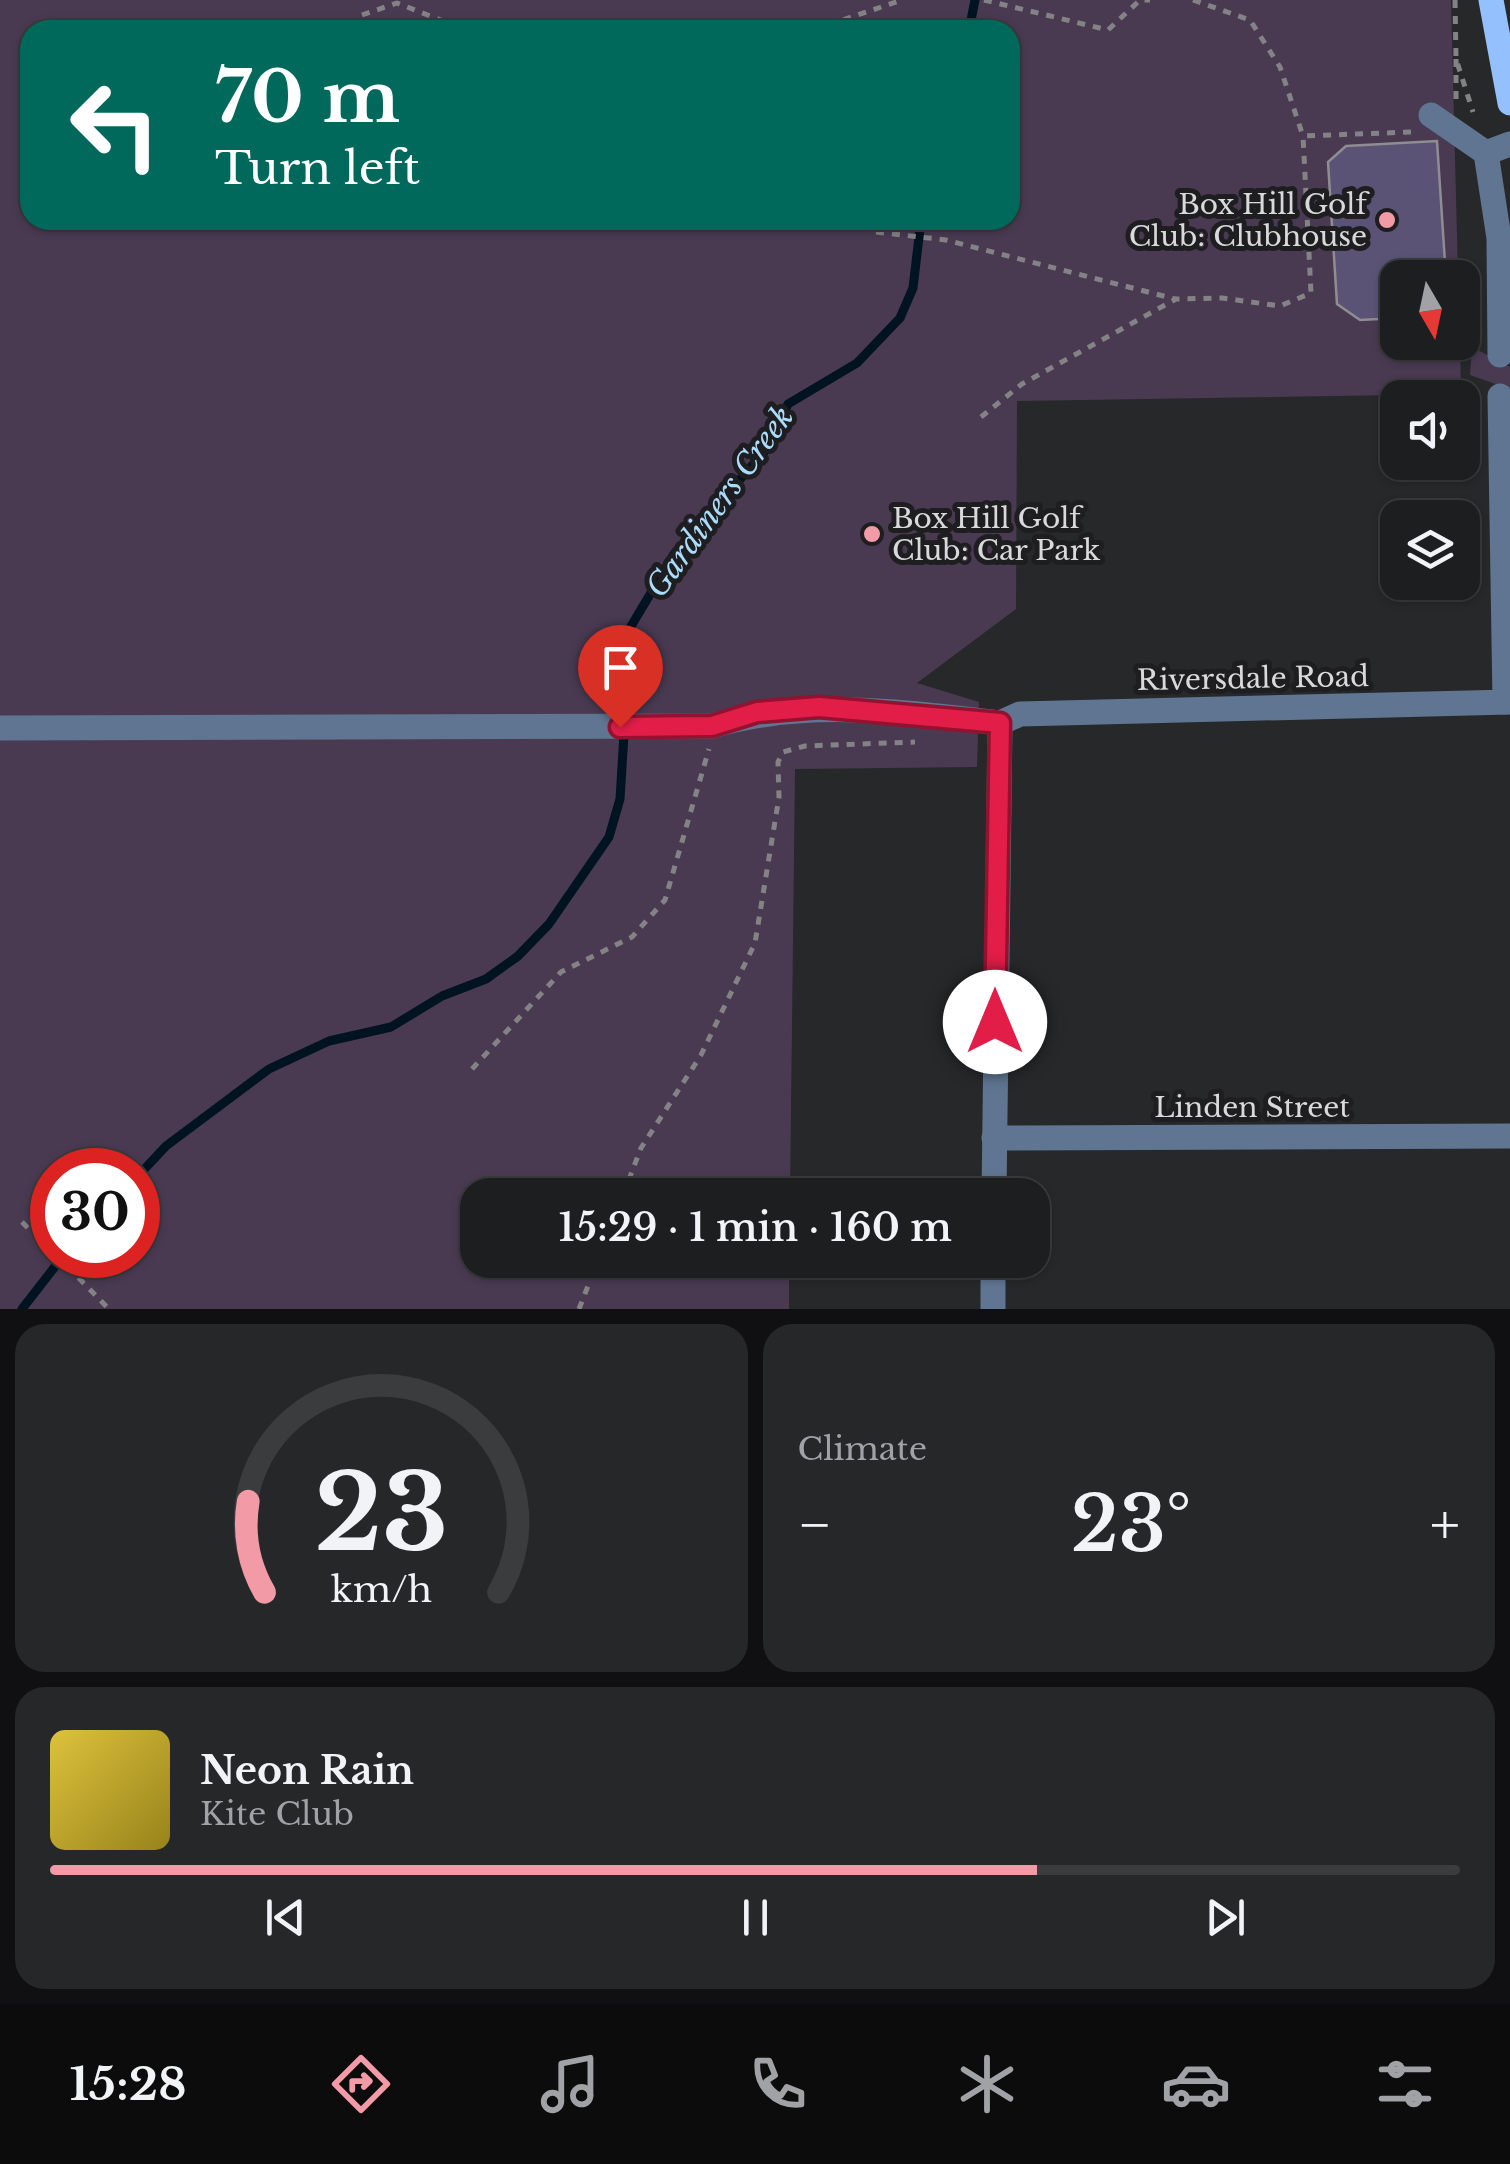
<!DOCTYPE html>
<html lang="en">
<head>
<meta charset="utf-8">
<style>
  :root { --surface:#1d1e20; --page:#252729; --text:#f1f3f6; --muted:#a0a2a5; --line:#3b3c3e; --accent:#f39aa7 }
  body { margin:0; font-family:"Libre Baskerville",serif; background:var(--page); color:var(--text); height:100vh; display:flex; flex-direction:column; font-size:38px; white-space:nowrap }
  * { box-sizing:border-box; margin:0 }
  p { font-size:32px; color:var(--muted) }
  .icon { flex:none; width:55px; height:55px; fill:none; stroke:currentColor; stroke-width:2; stroke-linecap:round; stroke-linejoin:round }
  .map { position:relative; height:1309px; overflow:hidden }
  .sheet { display:flex; flex-direction:column; gap:15px; padding:15px; background:#101012; flex:1 }
  .sheet>* { flex:none }
  .hud { position:absolute; left:20px; top:20px; width:1000px; height:210px; border-radius:30px; box-shadow:0 2px 8px #0004,0 0 0 2px var(--line); background:#00695c; color:#fff; overflow:hidden }
  .needle { width:65px; rotate:171deg }
  .controls { position:absolute; left:1380px; top:260px; display:grid; gap:20px }
  .controls a { display:grid; place-items:center; width:100px; height:100px; border-radius:20px; background:var(--surface); box-shadow:0 2px 8px #0004,0 0 0 2px var(--line); font-size:50px }
  .speed { position:absolute; left:30px; top:1148px; display:flex; gap:20px; font-size:50px; font-weight:700; text-align:center }
  .speed>* { display:grid; place-content:center; width:130px; height:130px; border-radius:50%; background:var(--surface); box-shadow:0 2px 8px #0004,0 0 0 2px var(--line); line-height:1 }
  .speed .limit { border:15px solid #d22; background:#fff; color:#111 }
  .pin { position:absolute; display:grid; place-items:center; width:85px; height:85px; color:#fff; margin:-102px -42px; border-radius:50% 50% 50% 0; rotate:-45deg; box-shadow:0 0 10px #0007 }
  .pin .icon { rotate:45deg }
  .me { position:absolute; width:110px; margin:-55px; rotate:0deg; stroke-linejoin:round; filter:drop-shadow(0 0 8px #0008) }
  .turn { display:flex; align-items:center; gap:35px; height:210px; padding:0 30px; font-size:45px }
  .turn .icon { width:130px; height:130px; stroke-width:2.5 }
  .turn b { display:block; font-size:70px; line-height:85px }
  .big { font-size:75px; font-weight:600; line-height:1.1 }
  .sheet .widget { flex:1; display:flex; flex-direction:column; justify-content:center; gap:15px; min-width:0; padding:0 35px; border-radius:30px; background:var(--page) }
  .sheet .dial { align-items:center; gap:0 }
  .dial svg { height:260px; overflow:visible; fill:none; stroke:var(--line); stroke-width:7; stroke-linecap:round; text-anchor:middle }
  .dial text { fill:var(--text); stroke:none }
  .song { display:flex; align-items:center; gap:30px }
  .cover { width:120px; height:120px; border-radius:15px; background:linear-gradient(135deg,hsl(50 70% 55%),hsl(50 70% 35%)) }
  .played { height:10px; border-radius:5px; background:linear-gradient(90deg,var(--accent) 70%,var(--line) 70%) }
  .keys { display:flex; justify-content:space-around; direction:ltr }
  .heat { display:flex; justify-content:space-between; align-items:center; font-size:55px; direction:ltr }
  .sheet .tiles { flex:1; display:grid; gap:15px; grid-template-columns:1fr 1fr }
  .widget:last-child { grid-column:span 2 }
  .trip { position:absolute; left:460px; top:1178px; width:590px; height:100px; border-radius:30px; background:var(--surface); box-shadow:0 2px 8px #0004,0 0 0 2px var(--line); font-weight:600; line-height:100px; text-align:center }
  .tabs { display:flex; height:160px; justify-content:space-around; align-items:center; background:#0c0c0d; color:var(--muted) }
  .tabs .icon { width:70px; height:70px }
  .tabs .selected { color:var(--accent) }
  .tabs b { font-size:45px; color:var(--text) }
  .map>svg:first-child { display:block }
</style>
</head>
<body>
<div class="map">
<svg width="1510" height="1309" viewBox="0 0 1510 1309">
  <rect width="100%" height="100%" fill="#27282a"/>
  <g fill="#493a52" fill-rule="evenodd">
    <path d="M 0,0 L 1451,0 L 1458,277 L 1398,278 L 1398,342 L 1460,343 L 1461,394 L 1017,401 L 1016,609 L 917,683 L 979,702 L 977,767 L 795,769 L 790,1195 L 478,1195 L 478,1260 L 789,1260 L 789,1309 L 0,1309 ZM 30,30 L 1010,30 L 1010,220 L 30,220 ZM 52,1170 L 138,1170 L 138,1255 L 52,1255 Z"/>
    <polygon points="1472,347 1510,367 1510,389 1470,375"/>
  </g>
  <g fill="none" stroke-linecap="round" stroke-linejoin="round">
    <g stroke="#001321" stroke-width="9">
      <polyline points="969,30 975,0"/>
      <polyline points="138,1176 166,1146 269,1069 329,1041 391,1027 442,996 486,979 518,956 549,924 609,837 620,799 626,702 622,651 630,628 674,554 765,451 788,404 857,363 900,318 913,288 921,220"/>
      <polyline points="22,1309 64,1255"/>
    </g>
  </g>
  <polygon fill="#5a5375" stroke="#8e8e91" stroke-width="2.5" points="1437,141 1446,278 1398,278 1398,318 1360,320 1337,304 1328,162 1346,146"/>
  <g fill="none" stroke-linecap="round" stroke-linejoin="round">
    <g stroke="#838385" stroke-width="5" stroke-dasharray="8 8" stroke-linecap="butt">
      <polyline points="984,0 1108,30 1140,0 1150,0"/>
      <polyline points="1193,0 1250,20 1280,67 1303,136"/>
      <polyline points="1455,0 1456,59 1473,112"/>
      <polyline points="362,15 397,3 466,30"/>
      <polyline points="813,30 902,0"/>
      <polyline points="1456,59 1456,101"/>
      <polyline points="876,232 946,240 1175,299"/>
      <polyline points="981,417 1022,384 1176,299 1222,298 1280,306 1311,293 1303,136 1411,132"/>
      <polyline points="472,1069 561,972 632,937 665,900 709,749"/>
      <polyline points="623,1195 641,1148 701,1055 755,943 779,797 778,762 783,752 805,746 915,742"/>
      <polyline points="22,1222 52,1252"/>
      <polyline points="56,1255 109,1309"/>
      <polyline points="579,1309 598,1260"/>
    </g>
    <g stroke="#5f7591" stroke-width="25">
      <polyline points="1431,115 1486,153"/>
      <polyline points="1486,153 1499,238 1500,355"/>
      <polyline points="1486,153 1510,144"/>
      <polyline points="1500,396 1505,702"/>
      <polyline points="1000,723 1020,714 1510,702"/>
      <path d="M 0,728 L 712,726 C 807,698 903,712 1000,723"/>
      <polyline points="994,1138 1510,1136"/>
      <polyline points="994,1195 1000,723"/>
      <polyline points="993,1309 993,1260"/>
    </g>
    <polyline stroke="#94c1fd" stroke-width="25" points="1491,0 1510,103"/>
  </g>
  <g fill="none" stroke-linecap="round" stroke-linejoin="round">
    <g stroke="#92132f" stroke-width="25">
      <polyline id="route" points="620,727 712,726 757,712 819,707 1000,723 995,1022"/>
    </g>
    <use href="#route" stroke="#e11d48" stroke-width="18"/>
  </g>
  <g fill="#f39aa7" stroke="#1e1e21" stroke-width="4">
    <circle cx="1387" cy="220" r="10"/>
    <circle cx="872" cy="534" r="10"/>
  </g>
  <g text-anchor="middle" stroke-width="10" stroke-linejoin="round" paint-order="stroke">
    <g font-size="28" fill="#d9d9db" stroke="#1e1e21" text-anchor="end">
      <text x="1367" y="214">Box Hill Golf<tspan x="1367" dy="32">Club: Clubhouse</tspan></text>
      <text x="892" y="528" text-anchor="start">Box Hill Golf<tspan x="892" dy="32">Club: Car Park</tspan></text>
    </g>
    <g font-size="28" fill="#d9d9db" stroke="#1e1e21">
      <text transform="translate(1253 678) rotate(-1)" y="10">Riversdale Road</text>
      <text x="1252" y="1117">Linden Street</text>
    </g>
    <g font-size="30" font-style="italic" fill="#aadcfc" stroke="#1e1e21">
      <text transform="translate(720 502) rotate(-54)" y="10">Gardiners Creek</text>
    </g>
  </g>
</svg>
<div class="controls">
<a><svg class="needle" viewBox="-14 -14 28 28"><path d="M0-13l5 13h-10z" fill="#e53935"/><path d="M0 13l5-13h-10z" fill="#a0a2a5"/></svg></a>
<a><svg class="icon" aria-label="sound" viewBox="0 0 24 24"><path d="M4 9h4l5-4v14l-5-4H4zM17 9q2 3 0 6"/></svg></a>
<a><svg class="icon" aria-label="layers" viewBox="0 0 24 24"><path d="M12 4l9 5-9 5-9-5zM3 14l9 5 9-5"/></svg></a>
</div>
<div class="speed"><div class="limit">30</div></div>
<div class="pin" style="left:620px;top:727px;background:#d93025"><svg class="icon" aria-label="arrive" viewBox="0 0 24 24"><path d="M6 21V4h12l-3 4 3 4H6"/></svg></div>
<svg class="me" style="left:995px;top:1022px" viewBox="-20 -20 40 40"><circle r="19" fill="#fff"/><path d="M0-13L10 11 0 6-10 11z" fill="#e11d48"/></svg>
<div class="trip">15:29 · 1 min · 160 m</div>
<div class="hud">
<div class="turn"><svg class="icon" aria-label="left" viewBox="0 0 24 24"><path d="M17 20v-9H6M10 6l-5 5 5 5"/></svg><div><b>70 m</b>Turn left</div></div>
</div>
</div>
<section class="sheet">
<div class="tiles">
<div class="widget dial"><svg viewBox="0 0 100 80">
<path d="M14 69A42 42 0 1 1 86 69"/>
<path d="M14 69A42 42 0 0 1 9 41" stroke="#f39aa7"/>
<text x="50" y="56" font-size="32" font-weight="700">23</text>
<text x="50" y="72" font-size="11">km/h</text>
</svg></div>
<div class="widget"><p>Climate</p>
<div class="heat"><a>−</a><b class="big">23°</b><a>+</a></div>
</div>
<div class="widget">
<div class="song"><i class="cover"></i><div><b>Neon Rain</b><p>Kite Club</p></div></div>
<div class="played"></div>
<div class="keys"><svg class="icon" aria-label="previous" viewBox="0 0 24 24"><path d="M18 5L8 12l10 7zM5 5v14"/></svg><svg class="icon" aria-label="pause" viewBox="0 0 24 24"><path d="M8 5v14M16 5v14"/></svg><svg class="icon" aria-label="next" viewBox="0 0 24 24"><path d="M6 5l10 7-10 7zM19 5v14"/></svg></div>
</div>
</div>
</section>
<nav class="tabs">
<b>15:28</b>
<svg class="icon selected" aria-label="directions" viewBox="0 0 24 24"><path d="M12 3l9 9-9 9-9-9zM9 14v-3h6M13 9l2 2-2 2"/></svg>
<svg class="icon" aria-label="music" viewBox="0 0 24 24"><path d="M9 18V5l10-2v13"/><circle cx="6" cy="18" r="3"/><circle cx="16" cy="16" r="3"/></svg>
<svg class="icon" aria-label="phone" viewBox="0 0 24 24"><path d="M5 4h4l2 5-3 2q2 4 5 5l2-3 5 2v4C11 20 4 13 5 4z"/></svg>
<svg class="icon" aria-label="climate" viewBox="0 0 24 24"><path d="M12 3v18M4 7l16 10M4 17L20 7"/></svg>
<svg class="icon" aria-label="car" viewBox="0 0 24 24"><path d="M5 17H2v-5l4-1 3-4h7l3 4 3 1v5h-3M9 17h6M6 11h13"/><circle cx="7" cy="17" r="2"/><circle cx="17" cy="17" r="2"/></svg>
<svg class="icon" aria-label="filters" viewBox="0 0 24 24"><path d="M4 7h16M4 17h16"/><circle cx="9" cy="7" r="2"/><circle cx="15" cy="17" r="2"/></svg>
</nav>
</body>
</html>
